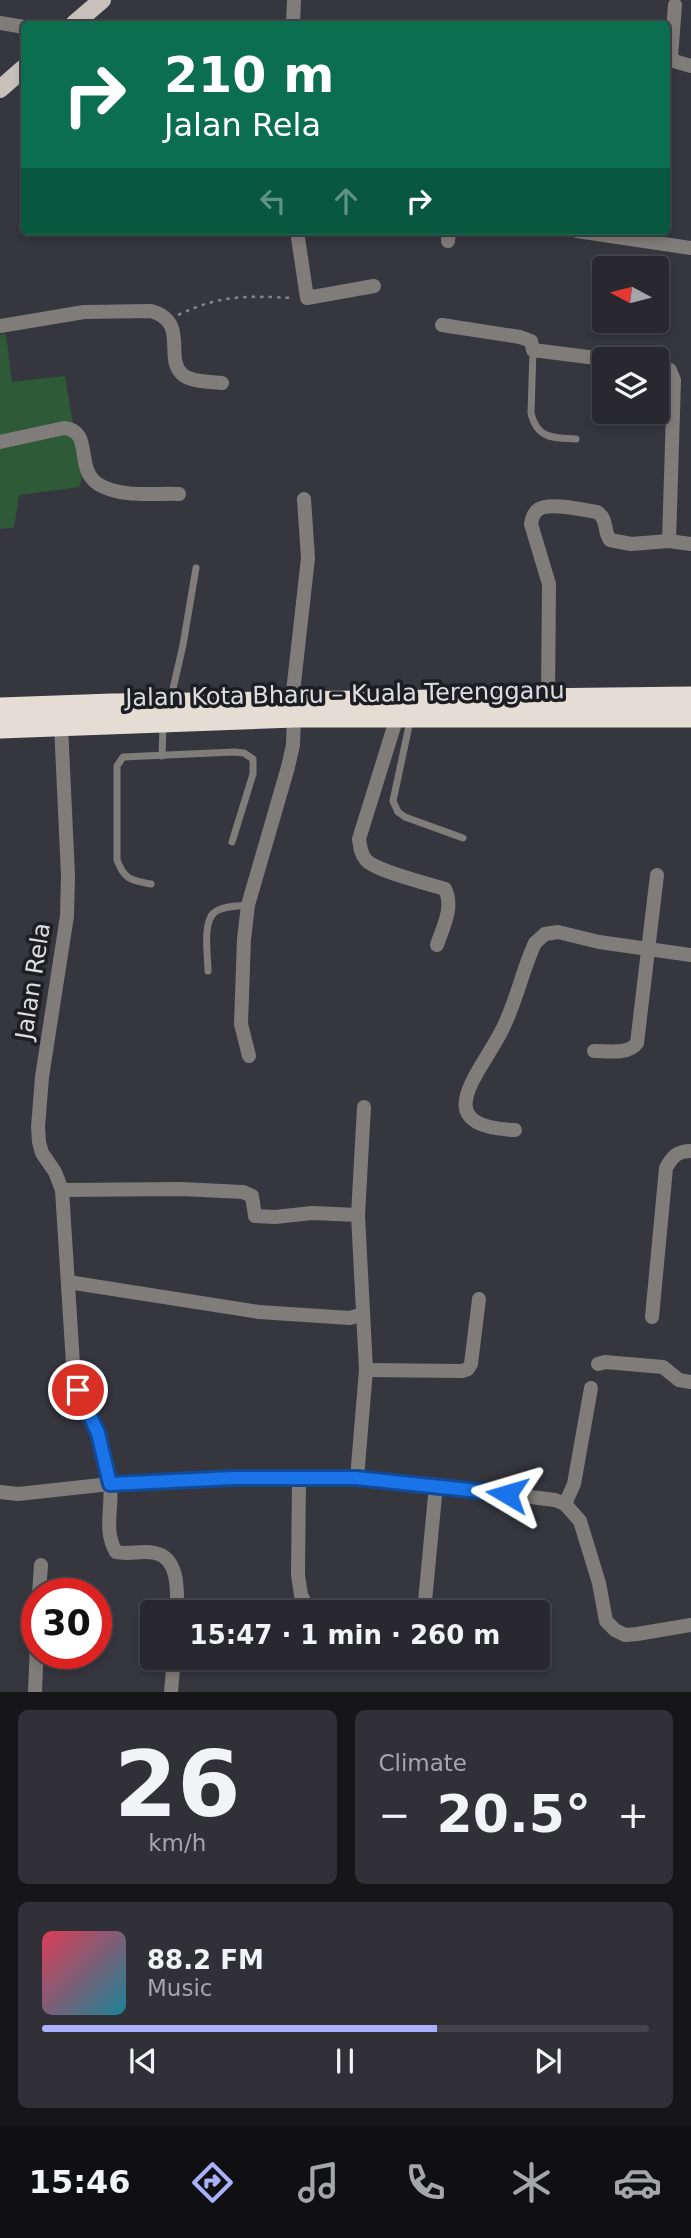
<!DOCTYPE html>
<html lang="en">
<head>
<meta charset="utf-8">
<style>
  :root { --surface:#28282e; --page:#303036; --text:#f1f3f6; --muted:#a5a6aa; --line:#44444a; --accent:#a9b0fc }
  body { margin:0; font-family:"DejaVu Sans",sans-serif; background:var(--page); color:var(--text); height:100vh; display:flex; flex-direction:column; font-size:26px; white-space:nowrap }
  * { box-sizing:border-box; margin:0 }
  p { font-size:23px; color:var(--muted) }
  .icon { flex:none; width:38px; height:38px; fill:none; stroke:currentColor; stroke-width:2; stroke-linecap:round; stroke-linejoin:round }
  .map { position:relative; height:1692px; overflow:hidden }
  .panel { display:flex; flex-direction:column; gap:18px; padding:18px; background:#161619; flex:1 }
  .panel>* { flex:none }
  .top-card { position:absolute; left:21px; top:21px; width:649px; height:214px; border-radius:7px; box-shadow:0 4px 10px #0003,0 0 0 2px var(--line); background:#0b6e4f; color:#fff; overflow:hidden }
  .needle { width:46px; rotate:277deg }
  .buttons { position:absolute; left:592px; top:256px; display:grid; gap:14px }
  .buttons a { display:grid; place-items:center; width:77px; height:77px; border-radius:7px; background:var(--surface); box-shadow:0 4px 10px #0003,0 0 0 2px var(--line); font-size:35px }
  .speed { position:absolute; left:21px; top:1578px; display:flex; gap:14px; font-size:35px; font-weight:700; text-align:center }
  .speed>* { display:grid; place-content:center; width:91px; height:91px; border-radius:50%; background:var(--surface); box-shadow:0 4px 10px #0003,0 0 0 2px var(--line); line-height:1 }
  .speed .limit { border:10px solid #d22; background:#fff; color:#111 }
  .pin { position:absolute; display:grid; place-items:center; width:60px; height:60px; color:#fff; margin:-30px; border:4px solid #fff; border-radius:50%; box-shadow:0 2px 7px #0007 }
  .me { position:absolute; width:77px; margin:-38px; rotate:277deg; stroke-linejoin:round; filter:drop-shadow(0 0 5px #0008) }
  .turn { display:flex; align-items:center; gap:24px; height:147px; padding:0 28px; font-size:32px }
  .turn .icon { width:91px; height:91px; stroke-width:2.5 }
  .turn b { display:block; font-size:49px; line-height:60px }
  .lanes { display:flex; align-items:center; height:66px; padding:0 28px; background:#0003; justify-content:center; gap:35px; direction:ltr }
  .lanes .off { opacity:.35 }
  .big { font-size:52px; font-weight:600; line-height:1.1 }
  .panel .card { flex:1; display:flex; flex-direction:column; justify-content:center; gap:10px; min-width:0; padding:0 24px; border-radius:10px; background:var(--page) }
  .panel .dial { align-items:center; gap:0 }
  .dial b { font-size:91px; line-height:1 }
  .song { display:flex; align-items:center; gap:21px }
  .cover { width:84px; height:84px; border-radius:10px; background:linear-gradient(135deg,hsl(350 70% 55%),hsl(190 70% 35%)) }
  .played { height:7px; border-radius:4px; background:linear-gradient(90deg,var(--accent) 65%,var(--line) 65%) }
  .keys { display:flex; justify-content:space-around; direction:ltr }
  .heat { display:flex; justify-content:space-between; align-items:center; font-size:38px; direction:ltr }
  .panel .tiles { flex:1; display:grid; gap:18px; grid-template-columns:1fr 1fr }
  .card:last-child { grid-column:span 2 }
  .trip { position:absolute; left:140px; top:1600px; width:410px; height:70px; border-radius:7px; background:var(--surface); box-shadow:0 4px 10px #0003,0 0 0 2px var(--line); font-weight:600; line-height:70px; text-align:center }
  .menu { display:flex; height:112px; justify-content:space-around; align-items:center; background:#101012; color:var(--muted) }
  .menu .icon { width:49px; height:49px }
  .menu .on { color:var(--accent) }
  .menu b { font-size:32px; color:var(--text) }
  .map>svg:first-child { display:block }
</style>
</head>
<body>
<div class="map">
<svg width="691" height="1692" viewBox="0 0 691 1692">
  <rect width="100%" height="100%" fill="#35363e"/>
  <polygon fill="#2f5a38" points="6,334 12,382 65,376 82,478 79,487 19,495 14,528 0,529 0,335"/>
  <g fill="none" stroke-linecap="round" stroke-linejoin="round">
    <path stroke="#84858c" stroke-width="2.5" stroke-dasharray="3.5 5" stroke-linecap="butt" d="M 178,315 C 222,294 247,296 294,298"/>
    <g stroke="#807c79" stroke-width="7">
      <path d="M 533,350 L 531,413 C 537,439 553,438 576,439"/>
      <polyline points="170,702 183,645 196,568"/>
      <polyline points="410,721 393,801 398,812 405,817 463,838"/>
      <polyline points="162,756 163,726"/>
      <path d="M 151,884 C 132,880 125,881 117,860 L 117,766 L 123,757 L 234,752 L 244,753 L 253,759 L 253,774 L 232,842"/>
      <path d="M 208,971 C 208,956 202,921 215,912 C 223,906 237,906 247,905"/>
    </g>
    <g stroke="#807c79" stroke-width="14">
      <polyline points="675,5 671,57 674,61 691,66"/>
      <polyline points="0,23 24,27"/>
      <polyline points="293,24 294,0"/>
      <polyline points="297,231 307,298 374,286"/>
      <polyline points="577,231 691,248"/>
      <polyline points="448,241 449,231"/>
      <polyline points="442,325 520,337 531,341 533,350 604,359"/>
      <path d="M 0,326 L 84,312 L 151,311 C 190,322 163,359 183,375 C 192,382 211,382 222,383"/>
      <polyline points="656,366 670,370 674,380 669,541"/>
      <path d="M 0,442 L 64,428 C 94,431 74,468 98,484 C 120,498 154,493 179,494"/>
      <path d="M 548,697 L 549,584 L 531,524 C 532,518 534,512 539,509 C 550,502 584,510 597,512 C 608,519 603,530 610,540 L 631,544 L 669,541 L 691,544"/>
      <polyline points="292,701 308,558 304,499"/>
      <path d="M 397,717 L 359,839 C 360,847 361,854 366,860 C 376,871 429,884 445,889 C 454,907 443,927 437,945"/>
      <path d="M 61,725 L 68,875 L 67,916 L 42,1077 L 38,1127 L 39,1142 L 42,1153 L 55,1172 L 62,1190 L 73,1364 C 82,1405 104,1441 110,1483 C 113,1507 103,1530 116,1552 C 129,1555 142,1550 155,1553 C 180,1558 177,1593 177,1612"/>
      <path d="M 594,1051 C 608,1051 628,1055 637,1043 L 657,875"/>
      <polyline points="249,1056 241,1024 244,939 248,905 288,767 293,745 294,717"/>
      <path d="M 515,1130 C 426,1127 480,1074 502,1030 C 516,1003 522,971 535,943 L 545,934 L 558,932 L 599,942 L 691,955"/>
      <polyline points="62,1190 181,1189 243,1192 252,1196 255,1216 275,1217 312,1213 358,1215"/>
      <polyline points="68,1282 259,1312 350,1318 363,1314"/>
      <path d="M 652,1317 L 666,1168 C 672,1157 677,1151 691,1151"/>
      <polyline points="598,1364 605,1362 663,1367 679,1380 691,1382"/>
      <polyline points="366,1370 462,1371 468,1369 471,1364 479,1299"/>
      <polyline points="299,1478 298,1575 301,1595 307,1607 315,1612"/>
      <polyline points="357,1478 366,1370 358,1215 364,1107"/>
      <polyline points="0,1492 18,1494 110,1484 233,1478 357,1478 436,1485 555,1500 565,1504 580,1521 599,1583 606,1621 615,1630 625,1635 637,1634 691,1625"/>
      <polyline points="565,1504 574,1484 591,1388"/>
      <polyline points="39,1594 41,1565"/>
      <polyline points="424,1612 436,1485"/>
      <polyline points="35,1692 37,1642"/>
      <polyline points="171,1692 174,1657"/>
    </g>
    <g stroke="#c8c1bb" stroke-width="18">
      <polyline points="74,24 102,0"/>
      <polyline points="0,89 24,68"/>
    </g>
    <g stroke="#e5dcd4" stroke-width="21">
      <polyline points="0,708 112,704 691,697"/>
      <polyline points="0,728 294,717 691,717"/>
    </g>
  </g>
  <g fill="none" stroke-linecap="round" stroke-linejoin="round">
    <g stroke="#114b97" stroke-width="18">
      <polyline id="route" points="78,1390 98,1433 110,1484 233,1478 356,1478 507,1494"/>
    </g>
    <use href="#route" stroke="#1a73e8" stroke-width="12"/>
  </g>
  <g text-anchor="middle" stroke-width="7" stroke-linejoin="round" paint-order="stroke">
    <g font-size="24" fill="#dddee3" stroke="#1e1e22">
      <text transform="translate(345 694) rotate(-1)" y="8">Jalan Kota Bharu – Kuala Terengganu</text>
      <text transform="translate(33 981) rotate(-81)" y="8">Jalan Rela</text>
    </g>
  </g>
</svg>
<div class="buttons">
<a><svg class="needle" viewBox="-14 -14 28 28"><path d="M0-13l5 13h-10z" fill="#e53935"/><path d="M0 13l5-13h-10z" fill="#a5a6aa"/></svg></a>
<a><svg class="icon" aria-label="layers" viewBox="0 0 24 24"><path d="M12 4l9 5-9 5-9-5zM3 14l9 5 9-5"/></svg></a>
</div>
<div class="speed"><div class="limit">30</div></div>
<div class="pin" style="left:78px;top:1390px;background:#d93025"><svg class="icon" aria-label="arrive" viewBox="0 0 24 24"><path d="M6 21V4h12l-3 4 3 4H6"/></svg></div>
<svg class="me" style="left:507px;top:1494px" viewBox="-20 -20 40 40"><path d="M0-17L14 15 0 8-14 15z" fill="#1a73e8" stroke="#fff" stroke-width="4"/></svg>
<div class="trip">15:47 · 1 min · 260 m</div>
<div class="top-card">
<div class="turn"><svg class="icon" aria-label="right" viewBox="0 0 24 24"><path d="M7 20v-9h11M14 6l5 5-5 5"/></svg><div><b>210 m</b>Jalan Rela</div></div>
<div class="lanes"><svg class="icon off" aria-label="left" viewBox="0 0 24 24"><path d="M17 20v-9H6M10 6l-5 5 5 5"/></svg><svg class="icon off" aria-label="ahead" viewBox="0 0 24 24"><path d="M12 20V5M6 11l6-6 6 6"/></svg><svg class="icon" aria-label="right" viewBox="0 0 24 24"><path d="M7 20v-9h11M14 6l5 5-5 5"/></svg></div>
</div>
</div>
<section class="panel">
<div class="tiles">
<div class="card dial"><b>26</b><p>km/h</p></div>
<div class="card"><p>Climate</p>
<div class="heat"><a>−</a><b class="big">20.5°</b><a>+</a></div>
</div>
<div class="card">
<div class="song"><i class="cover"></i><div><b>88.2 FM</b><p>Music</p></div></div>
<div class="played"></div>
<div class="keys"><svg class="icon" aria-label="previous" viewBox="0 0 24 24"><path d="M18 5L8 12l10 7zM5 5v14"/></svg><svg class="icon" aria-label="pause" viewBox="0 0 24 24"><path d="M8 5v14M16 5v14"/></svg><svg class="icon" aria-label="next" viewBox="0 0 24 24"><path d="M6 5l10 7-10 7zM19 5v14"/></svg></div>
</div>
</div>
</section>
<nav class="menu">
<b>15:46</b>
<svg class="icon on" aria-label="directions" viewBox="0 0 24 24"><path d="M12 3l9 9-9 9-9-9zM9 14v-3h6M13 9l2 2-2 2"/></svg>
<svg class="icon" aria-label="music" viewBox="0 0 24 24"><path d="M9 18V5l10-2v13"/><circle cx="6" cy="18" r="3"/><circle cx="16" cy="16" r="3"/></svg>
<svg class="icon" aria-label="phone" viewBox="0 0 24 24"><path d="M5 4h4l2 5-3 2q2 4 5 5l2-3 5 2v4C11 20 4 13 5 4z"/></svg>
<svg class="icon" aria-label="climate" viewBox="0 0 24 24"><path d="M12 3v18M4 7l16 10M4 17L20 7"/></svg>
<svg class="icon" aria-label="car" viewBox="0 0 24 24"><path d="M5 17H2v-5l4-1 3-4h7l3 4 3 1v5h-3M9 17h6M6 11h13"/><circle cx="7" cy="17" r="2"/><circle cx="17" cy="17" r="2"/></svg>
</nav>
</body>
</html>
